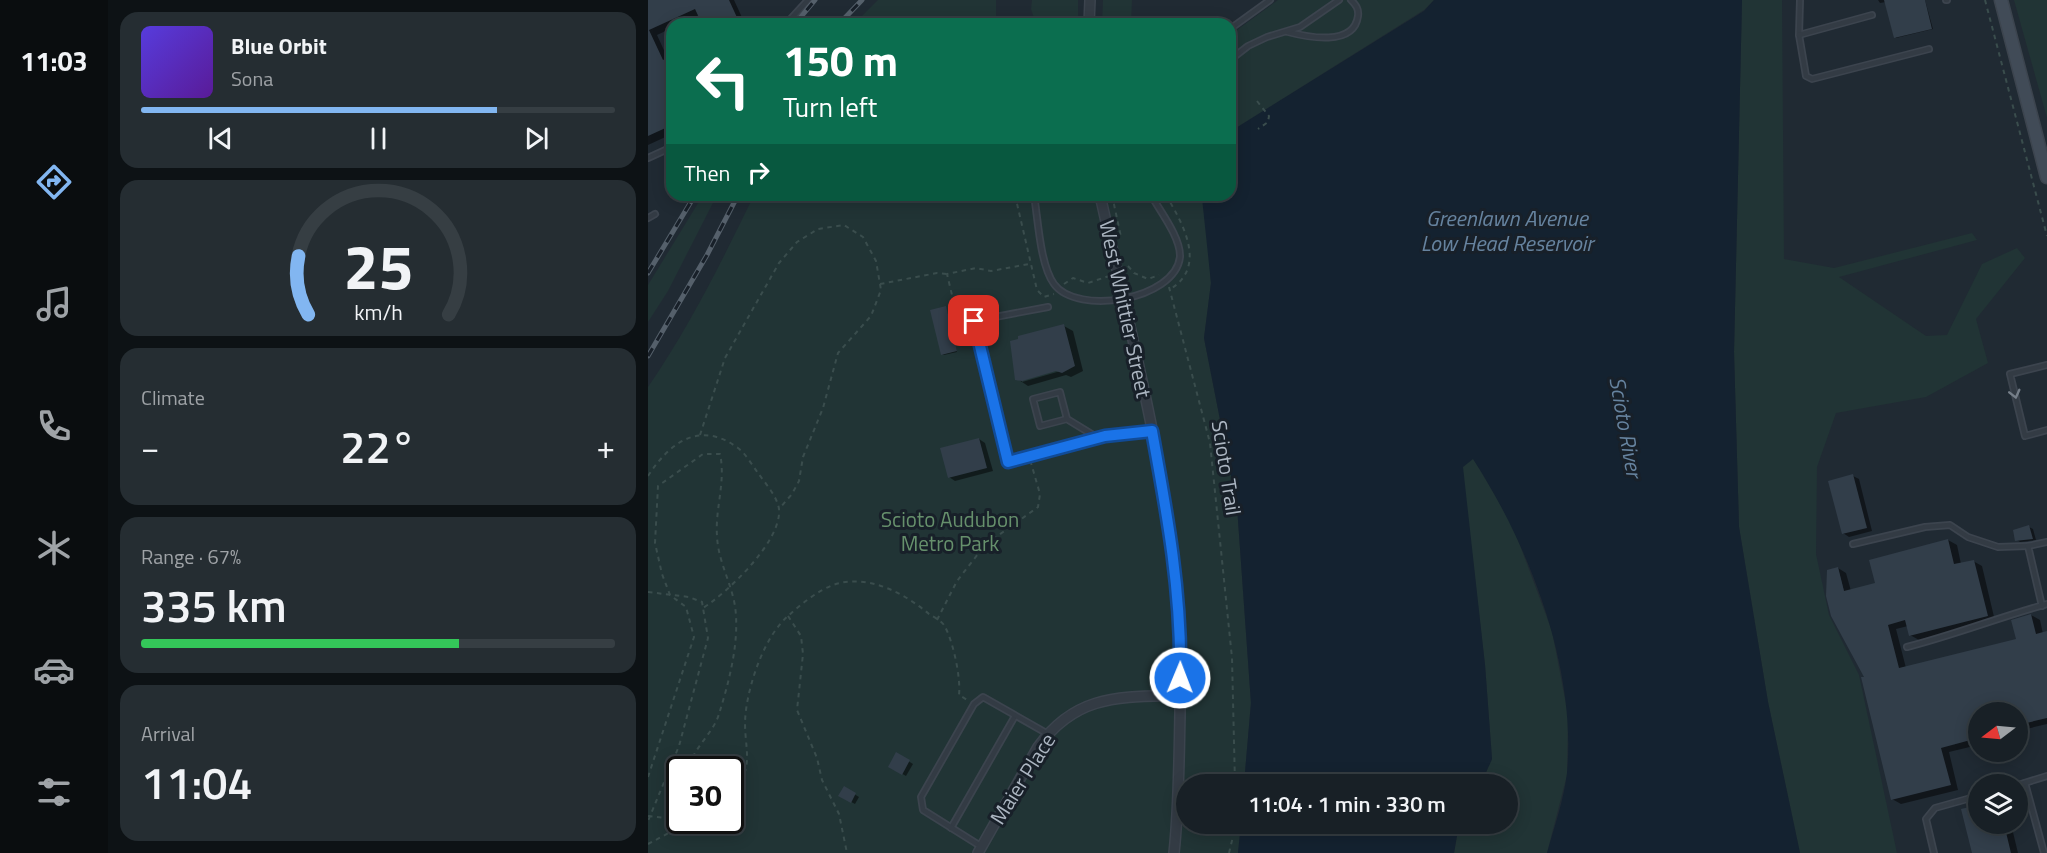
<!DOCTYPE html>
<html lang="en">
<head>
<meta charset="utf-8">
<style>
  :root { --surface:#182026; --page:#252d32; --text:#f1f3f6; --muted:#9fa3a7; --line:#363e43; --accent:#82b6f1 }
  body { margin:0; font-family:"Titillium Web",sans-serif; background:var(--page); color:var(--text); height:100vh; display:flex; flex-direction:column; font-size:22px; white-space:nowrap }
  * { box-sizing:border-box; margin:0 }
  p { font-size:20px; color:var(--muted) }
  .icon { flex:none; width:33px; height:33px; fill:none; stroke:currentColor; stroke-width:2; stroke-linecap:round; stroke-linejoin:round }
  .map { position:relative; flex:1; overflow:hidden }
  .side { display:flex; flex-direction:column; gap:12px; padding:12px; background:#0d1215; width:540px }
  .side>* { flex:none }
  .top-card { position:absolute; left:18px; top:18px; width:570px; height:183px; border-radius:18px; box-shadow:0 3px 15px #0003,0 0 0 2px var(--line); background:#0b6e4f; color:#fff; overflow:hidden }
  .needle { width:39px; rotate:254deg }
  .fabs { position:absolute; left:1320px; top:702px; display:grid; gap:12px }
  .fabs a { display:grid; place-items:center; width:60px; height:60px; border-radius:50%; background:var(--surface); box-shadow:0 3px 15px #0003,0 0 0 2px var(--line); font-size:30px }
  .speed { position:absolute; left:18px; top:756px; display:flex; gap:12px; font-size:30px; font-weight:700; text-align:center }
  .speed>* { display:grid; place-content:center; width:78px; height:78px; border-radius:50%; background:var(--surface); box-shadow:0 3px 15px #0003,0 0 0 2px var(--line); line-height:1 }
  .speed .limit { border:3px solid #111; border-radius:9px; background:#fff; color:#111 }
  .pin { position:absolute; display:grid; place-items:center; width:51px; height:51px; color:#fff; margin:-26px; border-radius:12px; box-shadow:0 3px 9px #0006 }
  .me { position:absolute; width:66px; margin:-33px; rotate:1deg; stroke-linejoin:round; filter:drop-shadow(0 0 4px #0008) }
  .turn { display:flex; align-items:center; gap:21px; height:126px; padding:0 18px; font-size:27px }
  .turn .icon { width:78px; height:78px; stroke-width:2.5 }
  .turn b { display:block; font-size:42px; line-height:51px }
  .then { display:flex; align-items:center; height:57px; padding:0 18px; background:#0003; gap:12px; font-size:22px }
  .big { font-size:45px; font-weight:600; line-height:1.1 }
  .side .widget { flex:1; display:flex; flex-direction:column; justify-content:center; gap:9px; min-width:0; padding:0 21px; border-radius:18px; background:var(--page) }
  .side .dial { align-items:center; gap:0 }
  .dial svg { height:156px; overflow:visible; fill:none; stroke:var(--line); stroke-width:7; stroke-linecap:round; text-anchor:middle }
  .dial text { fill:var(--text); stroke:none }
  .song { display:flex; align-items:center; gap:18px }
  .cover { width:72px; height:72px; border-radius:9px; background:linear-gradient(135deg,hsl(250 70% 55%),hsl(270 70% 35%)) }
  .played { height:6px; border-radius:3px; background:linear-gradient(90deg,var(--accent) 75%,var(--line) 75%) }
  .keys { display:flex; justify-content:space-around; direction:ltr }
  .heat { display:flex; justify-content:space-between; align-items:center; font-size:33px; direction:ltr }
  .charge { height:9px; border-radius:4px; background:linear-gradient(90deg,#34c759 67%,var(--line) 0) }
  .trip { position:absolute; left:528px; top:774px; width:342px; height:60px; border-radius:30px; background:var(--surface); box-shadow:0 3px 15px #0003,0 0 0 2px var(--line); font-weight:600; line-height:60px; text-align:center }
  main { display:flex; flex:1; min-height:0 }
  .tabs { display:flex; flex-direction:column; width:108px; justify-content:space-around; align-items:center; background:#0a0d0f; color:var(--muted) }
  .tabs .icon { width:42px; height:42px }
  .tabs .selected { color:var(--accent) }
  .tabs b { font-size:27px; color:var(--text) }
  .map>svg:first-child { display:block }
</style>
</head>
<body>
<main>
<nav class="tabs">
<b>11:03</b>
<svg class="icon selected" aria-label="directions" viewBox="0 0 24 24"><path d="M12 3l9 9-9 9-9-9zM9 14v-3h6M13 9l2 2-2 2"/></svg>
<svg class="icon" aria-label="music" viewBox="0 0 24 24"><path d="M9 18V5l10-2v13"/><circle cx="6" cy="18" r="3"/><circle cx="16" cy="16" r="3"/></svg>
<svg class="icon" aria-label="phone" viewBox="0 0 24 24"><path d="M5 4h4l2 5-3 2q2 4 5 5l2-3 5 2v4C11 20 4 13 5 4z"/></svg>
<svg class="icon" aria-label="climate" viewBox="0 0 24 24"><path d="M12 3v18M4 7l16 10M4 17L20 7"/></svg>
<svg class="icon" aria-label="car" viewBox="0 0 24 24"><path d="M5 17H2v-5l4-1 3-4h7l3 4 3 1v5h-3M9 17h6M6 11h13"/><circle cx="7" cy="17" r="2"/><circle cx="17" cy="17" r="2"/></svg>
<svg class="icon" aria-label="filters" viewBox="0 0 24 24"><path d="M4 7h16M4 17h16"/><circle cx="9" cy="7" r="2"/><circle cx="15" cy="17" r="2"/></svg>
</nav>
<section class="side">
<div class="widget">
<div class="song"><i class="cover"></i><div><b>Blue Orbit</b><p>Sona</p></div></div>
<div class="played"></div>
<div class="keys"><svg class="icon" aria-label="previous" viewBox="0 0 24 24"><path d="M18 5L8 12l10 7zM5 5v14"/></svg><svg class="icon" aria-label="pause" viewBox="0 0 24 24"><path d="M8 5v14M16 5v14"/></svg><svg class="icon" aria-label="next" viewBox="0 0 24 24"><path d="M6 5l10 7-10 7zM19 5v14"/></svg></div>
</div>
<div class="widget dial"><svg viewBox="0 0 100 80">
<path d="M14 69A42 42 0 1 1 86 69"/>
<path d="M14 69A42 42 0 0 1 9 39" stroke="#82b6f1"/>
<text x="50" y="56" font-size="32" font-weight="700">25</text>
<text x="50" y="72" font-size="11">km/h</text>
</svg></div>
<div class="widget"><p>Climate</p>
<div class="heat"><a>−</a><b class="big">22°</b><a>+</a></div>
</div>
<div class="widget"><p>Range · 67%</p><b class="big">335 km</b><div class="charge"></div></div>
<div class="widget"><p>Arrival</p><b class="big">11:04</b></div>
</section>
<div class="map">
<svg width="1399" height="853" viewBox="0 0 1399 853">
  <rect width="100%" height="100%" fill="#202a33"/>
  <g fill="#213435" fill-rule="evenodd">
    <polygon points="230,0 348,0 348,24 206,24"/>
    <polygon points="384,0 430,0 430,24 388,24 383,9"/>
    <polygon points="455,0 484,0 483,24 454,24"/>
    <polygon points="630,0 786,0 776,10 588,128 582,140 582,35"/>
    <polygon points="1094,0 1134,0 1136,259 1186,268 1324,233 1329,240 1191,277 1278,336 1299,335 1334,264 1369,248 1377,258 1328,319 1340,363 1278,397 1188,413 1169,467 1168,554 1181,615 1211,675 1249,853 1152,853 1120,702 1091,527 1086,352"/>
    <polygon points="1366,0 1399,0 1399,118"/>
    <polygon points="55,195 69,195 20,291 0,322 0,285"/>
    <path d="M 106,195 L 556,195 L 563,283 L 556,338 L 589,506 L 603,703 L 596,784 L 538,784 L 538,824 L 593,824 L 590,853 L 0,853 L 0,387 C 42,326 74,261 106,195 ZM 32,770 L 82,770 L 82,820 L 32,820 Z"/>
    <polygon points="825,458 864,524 904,631 920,715 919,775 899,853 806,853 811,824 860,824 860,784 822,784 835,779 844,759 837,665 814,467"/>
  </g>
  <g fill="#142230">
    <path d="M 786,0 L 1094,0 L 1086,352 L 1091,527 L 1120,702 L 1152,853 L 899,853 C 906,828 916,799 919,773 C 929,668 881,545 825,459 L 815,467 L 837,665 L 844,759 L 835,779 L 822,784 L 596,784 L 603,703 L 589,506 L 556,338 L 563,283 L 554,198 L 556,195 L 582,195 L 582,140 L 588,128 L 776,11 Z"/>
    <polygon points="593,824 811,824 806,853 590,853"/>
  </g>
  <g fill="#0007">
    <polygon points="0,0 86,0 97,24 55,24 51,15 32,24 24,24 24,28 9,35 20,59 24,58 24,134 0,145"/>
    <polygon points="1230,0 1277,0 1285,29 1248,38 1238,2 1232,3"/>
    <polygon points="298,308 309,352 296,355 294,354"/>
    <polygon points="416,326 425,331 435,371 423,377 418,375 380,386 374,382 416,370 415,367 374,379 374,382 367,377"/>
    <polygon points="331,439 337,443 345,471 307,481 301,477"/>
    <polygon points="1205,476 1211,479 1224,531 1201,537 1195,533"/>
    <polygon points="1381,527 1385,529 1388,540 1372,542 1369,540"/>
    <polygon points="1300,540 1309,545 1313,564 1325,561 1334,566 1347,621 1271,640 1262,635 1260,626 1248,629 1258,668 1370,640 1383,615 1392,620 1395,634 1399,633 1399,724 1370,731 1370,712 1330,712 1330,745 1301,752 1310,790 1253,804 1244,799 1218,678 1190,568 1198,573 1203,591 1229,584"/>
    <polygon points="249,754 265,764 258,776 242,767"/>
    <polygon points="196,788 211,797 207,804 192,796"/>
    <polygon points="1330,806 1330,824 1363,824 1370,853 1326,853 1315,810"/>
  </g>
  <g fill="#323e4a">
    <polygon points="0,0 81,0 92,24 54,24 47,9 1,30 15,60 24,56 24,125 0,136"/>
    <polygon points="1236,0 1277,0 1284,29 1246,38"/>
    <polygon points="298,306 309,351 293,355 282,310"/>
    <polygon points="416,324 427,366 414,373 408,371 374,381 367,380 362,341 370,339 370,336"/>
    <polygon points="331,438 339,468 300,478 292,448"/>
    <polygon points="1205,474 1219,528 1194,534 1180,481"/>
    <polygon points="1381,525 1385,539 1367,541 1365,530"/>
    <polygon points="1300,539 1306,564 1326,560 1340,616 1261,636 1257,620 1240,625 1251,668 1368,639 1363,620 1383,614 1388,634 1399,631 1399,718 1370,725 1370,712 1330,712 1330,738 1293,748 1303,785 1243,800 1213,677 1216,677 1183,616 1178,596 1179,570 1190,567 1196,591 1227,583 1221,560"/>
    <polygon points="248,752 262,760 254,775 240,767"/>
    <polygon points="196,786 208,793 203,803 190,796"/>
    <polygon points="1330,805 1330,824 1356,824 1363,853 1324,853 1313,809"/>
  </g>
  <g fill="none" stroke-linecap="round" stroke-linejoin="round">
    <g stroke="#3c444e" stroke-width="8">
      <g id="lane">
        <polyline points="1152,0 1151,35 1158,76 1164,79 1281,49"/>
        <polyline points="1298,0 1299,0"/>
        <polyline points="138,24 160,0"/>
        <polyline points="582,29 622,0"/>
        <path d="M 640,32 C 659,37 706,47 710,16 C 711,9 708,5 703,0"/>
        <polyline points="1151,35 1224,15"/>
        <polyline points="582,60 600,46 619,37 652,27 691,0"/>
        <polyline points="0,158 24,147"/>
        <path d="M 386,195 C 390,219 392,265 406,284 C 429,316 527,300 532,257 C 533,238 512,211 503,195"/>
        <polyline points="0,218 7,214"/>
        <polyline points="400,307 326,321 360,462 457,436 503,431"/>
        <polyline points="1399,365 1362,374 1377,436 1399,430"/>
        <polyline points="419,419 392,426 385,399 412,392 419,419 450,438"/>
        <polyline points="1205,544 1277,527 1302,525 1320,537 1350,547 1380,546"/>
        <polyline points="1394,606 1380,546 1399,542"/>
        <path d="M 1259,647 C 1306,635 1352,617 1399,604"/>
        <polyline points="1377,783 1396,853"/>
        <polyline points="1370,785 1399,776"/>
        <polyline points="303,828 367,716"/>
        <polyline points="334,847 275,810 273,797 326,704 335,697 400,734"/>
        <polyline points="1286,853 1278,819 1287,808 1330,796"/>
      </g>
    </g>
    <g stroke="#3c444e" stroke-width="12">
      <g id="street">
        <polyline points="441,24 442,0"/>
        <path d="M 452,195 C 482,329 517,463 530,600 C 533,637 532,675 532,713 C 531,760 531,806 526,853"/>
        <path d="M 330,853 L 390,747 C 428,694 472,697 532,695"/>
      </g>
    </g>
    <g stroke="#3c444e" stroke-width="15">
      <polyline id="secondary" points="1353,0 1399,177"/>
    </g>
    <g stroke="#3a4d4d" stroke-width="2" stroke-dasharray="4.5 4.5" stroke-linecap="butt">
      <polyline points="1337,0 1399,236"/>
      <polyline points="609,101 621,116 620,122 610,129"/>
      <polyline points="367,195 389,290 396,297 406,294"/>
      <polyline points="464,195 473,237"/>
      <path d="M 518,195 C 535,224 560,267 521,290"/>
      <polyline points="480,266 486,273 500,279 511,275"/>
      <polyline points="232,284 289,273 299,274"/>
      <polyline points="416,284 425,278 440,283 461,276"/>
      <polyline points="521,287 562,443 584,658 587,784"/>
      <polyline points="308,312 299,274 328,268 343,271 381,264"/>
      <polyline points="52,435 77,358 131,263 149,242 170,229 196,225 215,237 228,261 233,290 223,316 190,353 175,408 155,457 151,481 144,494 131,509"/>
      <path d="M 0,476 C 22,442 52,420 90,448 C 98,454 104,465 110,473 C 117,483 129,496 131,509 C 134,541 80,592 55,608"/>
      <polyline points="0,592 41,597 54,602 60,638 31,746 0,821"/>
      <polyline points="140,616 153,636 155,654 149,710 169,758 174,780 191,814 199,853"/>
      <polyline points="289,620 309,581 337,545 390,507 392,494 383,463"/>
      <path d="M 0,777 L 46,637 L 38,607 L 22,595 L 14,574 L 7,543 L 10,486 L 55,454 L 72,454 C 78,482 67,508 69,536 C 70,561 83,582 87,606 C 92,641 81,682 71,714 C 65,734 44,749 40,770"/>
      <path d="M 82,796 C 111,765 93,746 98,710 C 102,680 117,636 140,616 C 152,605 169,591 185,585 C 219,573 256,593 281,614 C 286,617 293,621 296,625 C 305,640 313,678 311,695 L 321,701"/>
      <polyline points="0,816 18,818 32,801"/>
      <polyline points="0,844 45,820"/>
      <polyline points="581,853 588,824"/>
    </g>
    <use href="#lane" stroke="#333b44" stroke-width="4.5"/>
    <use href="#street" stroke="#333b44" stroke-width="9"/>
    <use href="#secondary" stroke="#414b57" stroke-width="12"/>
    <g stroke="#55606b" stroke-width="5">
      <g id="rail">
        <polyline points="147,24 167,0"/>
        <polyline points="191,24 214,0"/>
        <polyline points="0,273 47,195"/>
        <polyline points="0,356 59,255 90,195"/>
      </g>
    </g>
    <use href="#rail" stroke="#182029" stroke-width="3" stroke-dasharray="9" stroke-linecap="butt"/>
  </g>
  <defs><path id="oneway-chevron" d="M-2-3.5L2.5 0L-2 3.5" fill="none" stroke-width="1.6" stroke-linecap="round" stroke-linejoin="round" transform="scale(1.5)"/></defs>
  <use stroke="#767f89" href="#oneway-chevron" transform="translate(1367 394) rotate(76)"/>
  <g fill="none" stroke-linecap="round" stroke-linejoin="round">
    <g stroke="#114b97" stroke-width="15">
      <path id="route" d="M 326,321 L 360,462 L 457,436 L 504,431 C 519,513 534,594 532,678"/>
    </g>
    <use href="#route" stroke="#1a73e8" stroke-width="10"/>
  </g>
  <g text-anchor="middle" stroke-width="6" stroke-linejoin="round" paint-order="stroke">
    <g font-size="21" fill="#acb6c2" stroke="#182029">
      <text transform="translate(477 309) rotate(78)" y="7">West Whittier Street</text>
      <text transform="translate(578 468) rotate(81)" y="7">Scioto Trail</text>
      <text transform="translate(375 779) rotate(-58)" y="7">Maier Place</text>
    </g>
    <g font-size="21" fill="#66906c" stroke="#182029">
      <text x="302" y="527">Scioto Audubon<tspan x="302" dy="24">Metro Park</tspan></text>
    </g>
    <g font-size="22" font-style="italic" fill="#66839f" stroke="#182029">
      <text x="859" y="226">Greenlawn Avenue<tspan x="859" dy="25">Low Head Reservoir</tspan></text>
      <text transform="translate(978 427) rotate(80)" y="8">Scioto River</text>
    </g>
  </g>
</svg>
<div class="fabs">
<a><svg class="needle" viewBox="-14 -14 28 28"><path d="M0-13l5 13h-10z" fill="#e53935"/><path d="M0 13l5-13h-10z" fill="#9fa3a7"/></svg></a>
<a><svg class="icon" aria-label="layers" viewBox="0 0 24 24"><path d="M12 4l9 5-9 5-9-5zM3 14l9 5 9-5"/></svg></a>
</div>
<div class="speed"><div class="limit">30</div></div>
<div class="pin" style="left:326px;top:321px;background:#d93025"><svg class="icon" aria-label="arrive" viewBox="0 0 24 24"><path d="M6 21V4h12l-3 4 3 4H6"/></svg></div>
<svg class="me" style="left:532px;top:678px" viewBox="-20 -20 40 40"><circle r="17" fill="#1a73e8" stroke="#fff" stroke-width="3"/><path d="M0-11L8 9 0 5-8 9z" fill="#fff"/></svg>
<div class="trip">11:04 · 1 min · 330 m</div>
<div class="top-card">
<div class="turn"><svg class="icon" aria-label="left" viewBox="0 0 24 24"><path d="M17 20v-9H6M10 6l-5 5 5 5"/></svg><div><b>150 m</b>Turn left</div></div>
<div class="then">Then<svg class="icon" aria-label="right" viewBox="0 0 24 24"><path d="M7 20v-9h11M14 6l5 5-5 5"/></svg></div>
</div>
</div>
</main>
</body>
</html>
